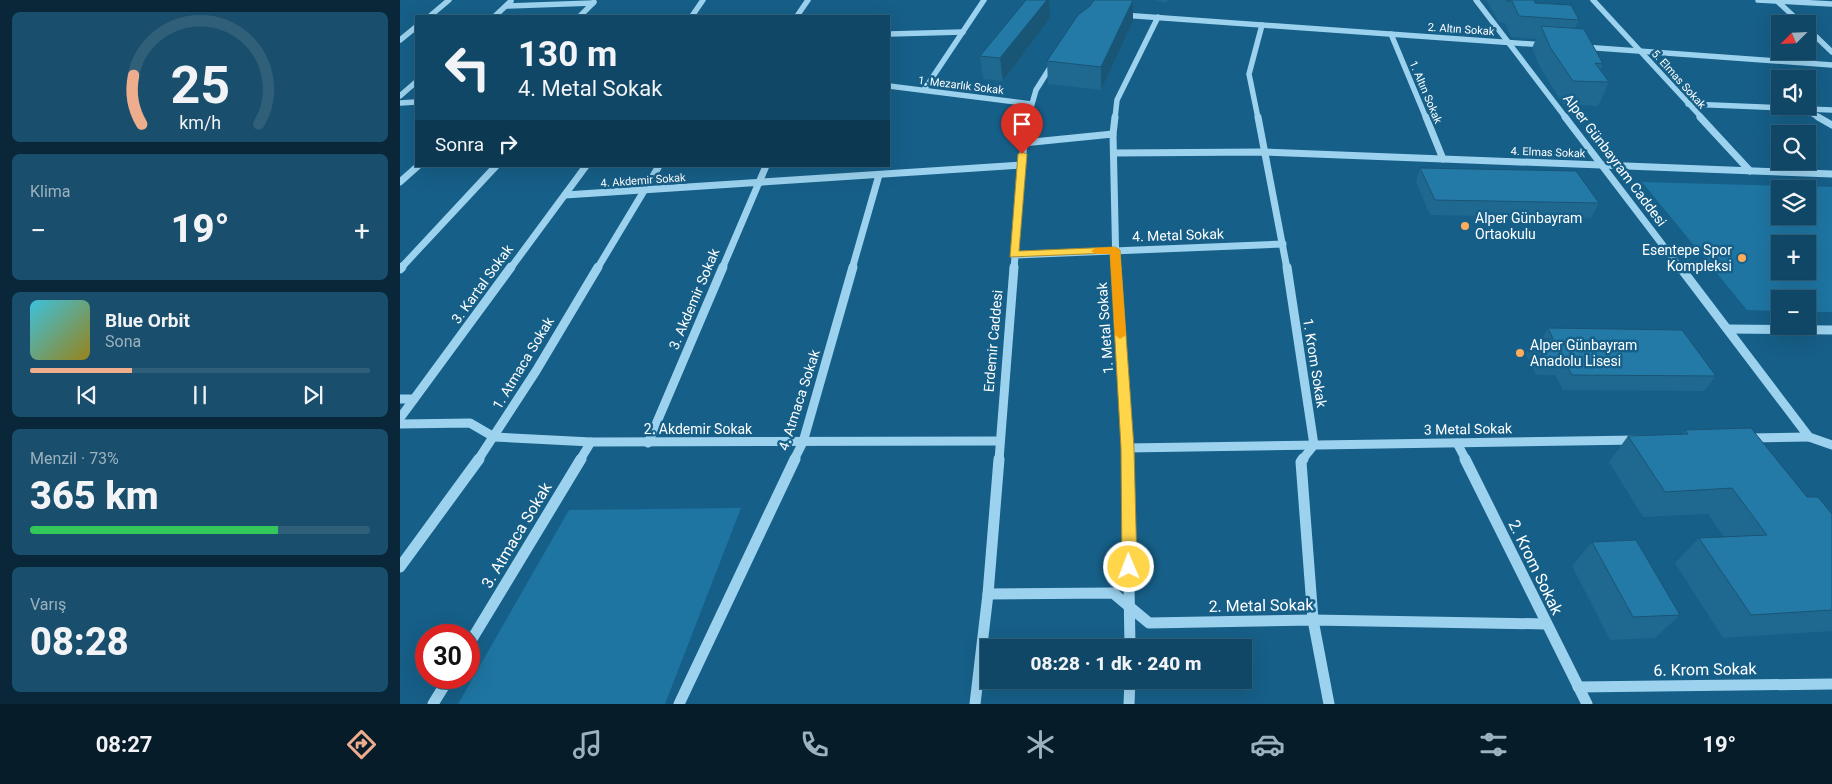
<!DOCTYPE html>
<html lang="tr">
<head>
<meta charset="utf-8">
<style>
  :root { --surface:#104766; --page:#194e6c; --text:#f1f3f6; --muted:#9cb2bf; --line:#305f7a; --accent:#eead8d }
  body { margin:0; font-family:Roboto,sans-serif; background:var(--page); color:var(--text); height:100vh; display:flex; flex-direction:column; font-size:19px; white-space:nowrap }
  * { box-sizing:border-box; margin:0 }
  p { font-size:16px; color:var(--muted) }
  .icon { flex:none; width:28px; height:28px; fill:none; stroke:currentColor; stroke-width:2; stroke-linecap:round; stroke-linejoin:round }
  .map { position:relative; flex:1; overflow:hidden }
  .side { display:flex; flex-direction:column; gap:12px; padding:12px; background:#092738; width:400px }
  .side>* { flex:none }
  .guide { position:absolute; left:15px; top:15px; width:475px; height:152px; border-radius:0px; box-shadow:0 5px 20px #0002,0 0 0 1px var(--line); background:#104766; color:var(--text); overflow:hidden }
  .needle { width:32px; rotate:246deg }
  .tools { position:absolute; left:1371px; top:15px; display:grid; gap:10px }
  .tools a { display:grid; place-items:center; width:45px; height:45px; border-radius:0px; background:var(--surface); box-shadow:0 5px 20px #0002,0 0 0 1px var(--line); font-size:25px }
  .speed { position:absolute; left:15px; top:624px; display:flex; gap:10px; font-size:25px; font-weight:700; text-align:center }
  .speed>* { display:grid; place-content:center; width:65px; height:65px; border-radius:50%; background:var(--surface); box-shadow:0 5px 20px #0002,0 0 0 1px var(--line); line-height:1 }
  .speed .limit { border:8px solid #d22; background:#fff; color:#111 }
  .pin { position:absolute; display:grid; place-items:center; width:42px; height:42px; color:#fff; margin:-51px -21px; border-radius:50% 50% 50% 0; rotate:-45deg; box-shadow:0 0 5px #0007 }
  .pin .icon { rotate:45deg }
  .me { position:absolute; width:55px; margin:-28px; rotate:359deg; stroke-linejoin:round; filter:drop-shadow(0 0 4px #0008) }
  .turn { display:flex; align-items:center; gap:18px; height:105px; padding:0 20px; font-size:22px }
  .turn .icon { width:65px; height:65px; stroke-width:2.5 }
  .turn b { display:block; font-size:35px; line-height:42px }
  .then { display:flex; align-items:center; height:48px; padding:0 20px; background:#0003; gap:10px; font-size:19px }
  .big { font-size:38px; font-weight:800; line-height:1.1 }
  .side .card { flex:1; display:flex; flex-direction:column; justify-content:center; gap:8px; min-width:0; padding:0 18px; border-radius:8px; background:var(--page) }
  .side .dial { align-items:center; gap:0 }
  .dial svg { height:130px; overflow:visible; fill:none; stroke:var(--line); stroke-width:7; stroke-linecap:round; text-anchor:middle }
  .dial text { fill:var(--text); stroke:none }
  .song { display:flex; align-items:center; gap:15px }
  .cover { width:60px; height:60px; border-radius:8px; background:linear-gradient(135deg,hsl(190 70% 55%),hsl(50 70% 35%)) }
  .played { height:5px; border-radius:2px; background:linear-gradient(90deg,var(--accent) 30%,var(--line) 30%) }
  .keys { display:flex; justify-content:space-around; direction:ltr }
  .heat { display:flex; justify-content:space-between; align-items:center; font-size:28px; direction:ltr }
  .charge { height:8px; border-radius:4px; background:linear-gradient(90deg,#34c759 73%,var(--line) 0) }
  .trip { position:absolute; left:580px; top:639px; width:272px; height:50px; border-radius:0px; background:var(--surface); box-shadow:0 5px 20px #0002,0 0 0 1px var(--line); font-weight:800; line-height:50px; text-align:center }
  .dock { display:flex; height:80px; justify-content:space-around; align-items:center; background:#061c29; color:var(--muted) }
  .dock .icon { width:35px; height:35px }
  .dock .active { color:var(--accent) }
  .dock b { font-size:22px; color:var(--text) }
  main { display:flex; flex:1; min-height:0 }
  .map>svg:first-child { display:block }
</style>
</head>
<body>
<main>
<section class="side">
<div class="card dial"><svg viewBox="0 0 100 80">
<path d="M14 69A42 42 0 1 1 86 69"/>
<path d="M14 69A42 42 0 0 1 9 39" stroke="#eead8d"/>
<text x="50" y="56" font-size="32" font-weight="700">25</text>
<text x="50" y="72" font-size="11">km/h</text>
</svg></div>
<div class="card"><p>Klima</p>
<div class="heat"><a>−</a><b class="big">19°</b><a>+</a></div>
</div>
<div class="card">
<div class="song"><i class="cover"></i><div><b>Blue Orbit</b><p>Sona</p></div></div>
<div class="played"></div>
<div class="keys"><svg class="icon" aria-label="previous" viewBox="0 0 24 24"><path d="M18 5L8 12l10 7zM5 5v14"/></svg><svg class="icon" aria-label="pause" viewBox="0 0 24 24"><path d="M8 5v14M16 5v14"/></svg><svg class="icon" aria-label="next" viewBox="0 0 24 24"><path d="M6 5l10 7-10 7zM19 5v14"/></svg></div>
</div>
<div class="card"><p>Menzil · 73%</p><b class="big">365 km</b><div class="charge"></div></div>
<div class="card"><p>Varış</p><b class="big">08:28</b></div>
</section>
<div class="map">
<svg width="1432" height="704" viewBox="0 0 1432 704">
  <rect width="100%" height="100%" fill="#165f88"/>
  <g fill="#1e75a2" fill-rule="evenodd">
    <path d="M 1242,182 L 1432,187 L 1432,312 L 1408,312 L 1408,299 L 1380,299 L 1380,311 L 1347,310 ZM 1380,189 L 1408,189 L 1408,216 L 1380,216 ZM 1380,244 L 1408,244 L 1408,271 L 1380,271 Z"/>
    <polygon points="341,508 265,704 58,704 169,510"/>
  </g>
  <g fill="none" stroke-linecap="round" stroke-linejoin="round">
    <g stroke="#9cd2ee" stroke-width="5.5">
      <polyline points="1076,0 1166,118"/>
      <polyline points="1193,0 1302,118"/>
      <polyline points="1358,0 1432,4"/>
      <polyline points="1376,0 1402,24"/>
      <polyline points="107,6 193,3"/>
      <polyline points="722,15 1145,45"/>
      <polyline points="30,16 49,0"/>
      <polyline points="95,16 111,1"/>
      <polyline points="180,16 194,2"/>
      <polyline points="292,16 303,0"/>
      <polyline points="397,16 408,0"/>
      <polyline points="1408,29 1432,52"/>
      <polyline points="489,34 563,32"/>
      <polyline points="991,34 1026,118"/>
      <polyline points="0,40 16,27"/>
      <polyline points="1183,47 1432,65"/>
      <polyline points="489,86 631,104"/>
      <polyline points="524,90 584,0"/>
      <polyline points="0,96 16,82"/>
      <polyline points="0,103 16,102"/>
      <polyline points="1288,104 1432,110"/>
      <polyline points="1406,110 1420,118"/>
      <polyline points="628,118 636,90 653,63"/>
      <polyline points="715,118 717,100 758,17"/>
      <polyline points="858,118 849,74 862,25"/>
    </g>
    <g stroke="#9cd2ee" stroke-width="7">
      <polyline points="715,117 713,134 716,269"/>
      <polyline points="858,117 887,269"/>
      <polyline points="1026,117 1043,159"/>
      <polyline points="1165,117 1281,269"/>
      <polyline points="1300,117 1350,171"/>
      <polyline points="1418,117 1432,125"/>
      <polyline points="623,143 713,134"/>
      <polyline points="714,153 864,152 1432,174"/>
      <polyline points="0,182 18,166"/>
      <polyline points="165,195 622,165"/>
      <polyline points="614,255 883,244"/>
      <polyline points="0,269 96,166"/>
      <polyline points="110,269 186,166"/>
      <polyline points="197,269 259,166"/>
      <polyline points="322,269 366,166"/>
      <polyline points="452,269 479,175"/>
      <polyline points="614,269 625,128 628,117"/>
    </g>
    <g stroke="#9cd2ee" stroke-width="9">
      <polyline points="716,267 727,460"/>
      <polyline points="887,267 914,445 902,460"/>
      <polyline points="1280,267 1409,437 1432,445"/>
      <polyline points="0,269 2,267"/>
      <polyline points="1328,329 1432,330"/>
      <polyline points="0,399 14,399"/>
      <polyline points="0,418 111,267"/>
      <polyline points="0,424 70,423 94,437 191,442 599,441"/>
      <polyline points="1349,438 1409,437"/>
      <polyline points="248,443 323,267"/>
      <polyline points="1057,443 1066,460"/>
      <polyline points="727,448 1237,440"/>
      <polyline points="78,460 136,371 198,267"/>
      <polyline points="180,460 191,442"/>
      <polyline points="394,460 403,442 453,267"/>
      <polyline points="599,460 614,267"/>
    </g>
    <g stroke="#9cd2ee" stroke-width="11">
      <polyline points="727,459 730,648"/>
      <polyline points="903,459 901,462 913,620 929,704"/>
      <polyline points="1065,459 1187,704"/>
      <polyline points="0,567 79,459"/>
      <polyline points="588,594 713,593 749,623 913,620 1146,624"/>
      <polyline points="69,644 181,459"/>
      <polyline points="1178,687 1432,684"/>
      <polyline points="33,704 49,678"/>
      <polyline points="279,704 395,459"/>
      <polyline points="575,704 588,594 599,459"/>
      <polyline points="729,704 730,680"/>
    </g>
  </g>
  <g fill="#1f6990">
    <polygon points="733,0 733,21 701,90 648,84 647,61"/>
    <polygon points="755,0 770,0 765,3"/>
    <polygon points="1086,0 1134,0 1135,3 1179,20 1175,29 1203,64 1200,70 1209,82 1198,106 1163,104 1141,69 1132,48 1136,39 1111,37 1105,23 1099,22"/>
    <polygon points="650,18 603,81 583,79 580,56"/>
    <polygon points="1020,168 1199,203 1191,218 1030,215 1016,182"/>
    <polygon points="1148,328 1316,376 1304,391 1163,390 1155,375 1136,375 1126,354 1134,339 1142,339"/>
    <polygon points="1285,430 1407,497 1432,514 1432,631 1323,638 1275,563 1299,538 1324,537 1308,514 1243,517 1209,462 1228,436 1282,434"/>
    <polygon points="1192,542 1280,615 1255,638 1210,640 1172,566"/>
  </g>
  <g fill="#195575">
    <polygon points="647,0 649,0 650,18 603,81 600,58"/>
    <polygon points="733,0 733,21 701,90 701,67"/>
  </g>
  <g fill="#247aa7" stroke="#195575">
    <polygon points="626,0 647,0 600,58 580,56"/>
    <polygon points="694,0 733,0 701,67 647,61 678,15 690,6"/>
    <polygon points="1106,0 1134,0 1135,3 1171,5 1179,20 1119,16 1112,1 1107,1"/>
    <polygon points="1141,26 1184,29 1203,64 1195,63 1209,82 1173,81 1150,47"/>
    <polygon points="1020,168 1176,171 1199,203 1035,200"/>
    <polygon points="1148,328 1282,330 1316,376 1172,375 1164,360 1145,360 1134,339 1153,339"/>
    <polygon points="1351,428 1407,497 1418,497 1432,514 1432,610 1351,615 1299,538 1367,535 1332,488 1265,492 1228,436 1288,434 1285,430"/>
    <polygon points="1236,540 1280,615 1233,617 1192,542"/>
  </g>
  <polygon fill="#ffd54a" stroke="#a68a30" points="622,152 627,154 619,251 715,247 720,250 734,448 737,567 734,572 729,574 724,572 722,567 721,448 710,253 610,257 618,154"/>
  <polygon fill="#f59e0b" points="715,247 720,250 726,335 720,339 715,335 710,254 696,254 691,251 696,248"/>
  <g fill="#ffad5a" stroke="#165f88" stroke-width="2">
    <circle cx="1065" cy="226" r="5"/>
    <circle cx="1342" cy="258" r="5"/>
    <circle cx="1120" cy="353" r="5"/>
  </g>
  <g text-anchor="middle" stroke-width="5" stroke-linejoin="round" paint-order="stroke">
    <g font-size="11" fill="#fff" stroke="#165f88">
      <text transform="translate(1061 29) rotate(4)" y="4">2. Altın Sokak</text>
      <text transform="translate(1279 79) rotate(48)" y="4">5. Elmas Sokak</text>
      <text transform="translate(561 85) rotate(7)" y="4">1. Mezarlık Sokak</text>
      <text transform="translate(1026 92) rotate(67)" y="4">1. Altın Sokak</text>
      <text transform="translate(1148 152) rotate(2)" y="4">4. Elmas Sokak</text>
      <text transform="translate(243 180) rotate(-4)" y="4">4. Akdemir Sokak</text>
    </g>
    <g font-size="14" fill="#fff" stroke="#165f88">
      <text transform="translate(1215 160) rotate(53)" y="5">Alper Günbayram Caddesi</text>
      <text transform="translate(778 235) rotate(-2)" y="5">4. Metal Sokak</text>
      <text transform="translate(82 284) rotate(-54)" y="5">3. Kartal Sokak</text>
      <text transform="translate(294 299) rotate(-67)" y="5">3. Akdemir Sokak</text>
      <text transform="translate(705 328) rotate(-94)" y="5">1. Metal Sokak</text>
      <text transform="translate(593 341) rotate(-85)" y="5">Erdemir Caddesi</text>
      <text transform="translate(123 363) rotate(-59)" y="5">1. Atmaca Sokak</text>
      <text transform="translate(915 363) rotate(81)" y="5">1. Krom Sokak</text>
      <text transform="translate(399 400) rotate(-72)" y="5">4. Atmaca Sokak</text>
      <text x="298" y="434">2. Akdemir Sokak</text>
      <text transform="translate(1068 429) rotate(-1)" y="5">3 Metal Sokak</text>
    </g>
    <g font-size="14" fill="#fff" stroke="#165f88" text-anchor="start">
      <text x="1075" y="223">Alper Günbayram<tspan x="1075" dy="16">Ortaokulu</tspan></text>
      <text x="1332" y="255" text-anchor="end">Esentepe Spor<tspan x="1332" dy="16">Kompleksi</tspan></text>
      <text x="1130" y="350">Alper Günbayram<tspan x="1130" dy="16">Anadolu Lisesi</tspan></text>
    </g>
    <g font-size="16" fill="#fff" stroke="#165f88">
      <text transform="translate(116 535) rotate(-59)" y="6">3. Atmaca Sokak</text>
      <text transform="translate(1136 567) rotate(64)" y="6">2. Krom Sokak</text>
      <text transform="translate(861 605) rotate(-1)" y="6">2. Metal Sokak</text>
      <text transform="translate(1305 669) rotate(-1)" y="6">6. Krom Sokak</text>
    </g>
  </g>
</svg>
<div class="tools">
<a><svg class="needle" viewBox="-14 -14 28 28"><path d="M0-13l5 13h-10z" fill="#e53935"/><path d="M0 13l5-13h-10z" fill="#9cb2bf"/></svg></a>
<a><svg class="icon" aria-label="sound" viewBox="0 0 24 24"><path d="M4 9h4l5-4v14l-5-4H4zM17 9q2 3 0 6"/></svg></a>
<a><svg class="icon" aria-label="search" viewBox="0 0 24 24"><circle cx="10" cy="10" r="6"/><path d="M15 15l6 6"/></svg></a>
<a><svg class="icon" aria-label="layers" viewBox="0 0 24 24"><path d="M12 4l9 5-9 5-9-5zM3 14l9 5 9-5"/></svg></a>
<a>+</a>
<a>−</a>
</div>
<div class="speed"><div class="limit">30</div></div>
<div class="pin" style="left:622px;top:154px;background:#d93025"><svg class="icon" aria-label="arrive" viewBox="0 0 24 24"><path d="M6 21V4h12l-3 4 3 4H6"/></svg></div>
<svg class="me" style="left:729px;top:567px" viewBox="-20 -20 40 40"><circle r="17" fill="#ffd54a" stroke="#fff" stroke-width="3"/><path d="M0-11L8 9 0 5-8 9z" fill="#fff"/></svg>
<div class="trip">08:28 · 1 dk · 240 m</div>
<div class="guide">
<div class="turn"><svg class="icon" aria-label="left" viewBox="0 0 24 24"><path d="M17 20v-9H6M10 6l-5 5 5 5"/></svg><div><b>130 m</b>4. Metal Sokak</div></div>
<div class="then">Sonra<svg class="icon" aria-label="right" viewBox="0 0 24 24"><path d="M7 20v-9h11M14 6l5 5-5 5"/></svg></div>
</div>
</div>
</main>
<nav class="dock">
<b>08:27</b>
<svg class="icon active" aria-label="directions" viewBox="0 0 24 24"><path d="M12 3l9 9-9 9-9-9zM9 14v-3h6M13 9l2 2-2 2"/></svg>
<svg class="icon" aria-label="music" viewBox="0 0 24 24"><path d="M9 18V5l10-2v13"/><circle cx="6" cy="18" r="3"/><circle cx="16" cy="16" r="3"/></svg>
<svg class="icon" aria-label="phone" viewBox="0 0 24 24"><path d="M5 4h4l2 5-3 2q2 4 5 5l2-3 5 2v4C11 20 4 13 5 4z"/></svg>
<svg class="icon" aria-label="climate" viewBox="0 0 24 24"><path d="M12 3v18M4 7l16 10M4 17L20 7"/></svg>
<svg class="icon" aria-label="car" viewBox="0 0 24 24"><path d="M5 17H2v-5l4-1 3-4h7l3 4 3 1v5h-3M9 17h6M6 11h13"/><circle cx="7" cy="17" r="2"/><circle cx="17" cy="17" r="2"/></svg>
<svg class="icon" aria-label="filters" viewBox="0 0 24 24"><path d="M4 7h16M4 17h16"/><circle cx="9" cy="7" r="2"/><circle cx="15" cy="17" r="2"/></svg>
<b>19°</b>
</nav>
</body>
</html>
